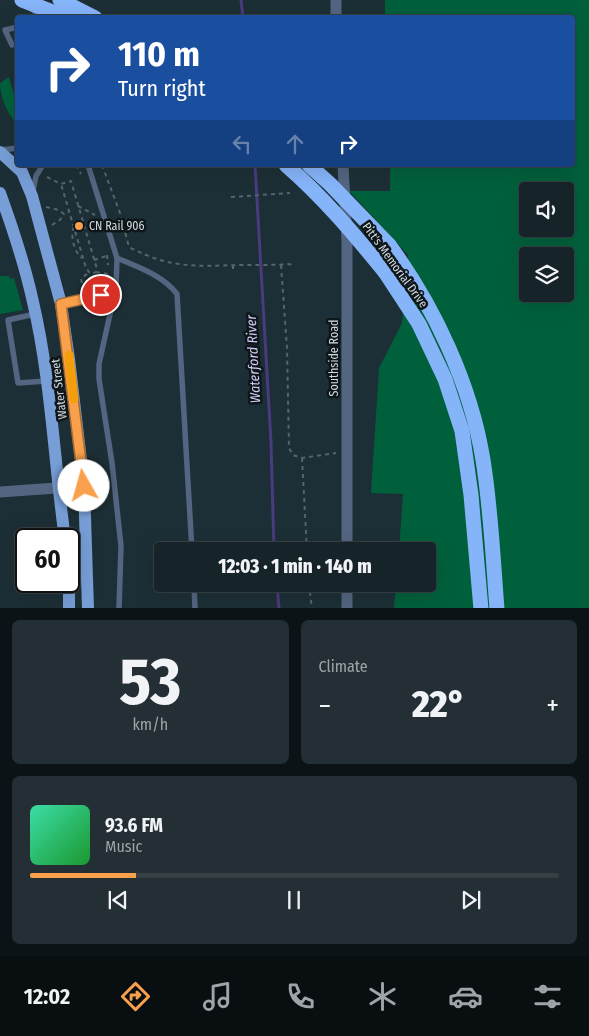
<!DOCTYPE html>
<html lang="en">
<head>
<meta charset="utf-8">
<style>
  :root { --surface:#162328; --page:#232f34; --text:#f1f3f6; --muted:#9ea4a8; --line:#354045; --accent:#f9a04c }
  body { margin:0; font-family:"Fira Sans Condensed",sans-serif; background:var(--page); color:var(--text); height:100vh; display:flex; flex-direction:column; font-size:19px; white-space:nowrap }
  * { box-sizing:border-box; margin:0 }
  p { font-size:16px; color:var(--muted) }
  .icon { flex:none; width:28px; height:28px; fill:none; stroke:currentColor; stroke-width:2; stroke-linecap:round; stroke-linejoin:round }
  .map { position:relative; height:608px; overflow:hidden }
  .side { display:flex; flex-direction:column; gap:12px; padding:12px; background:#0c1316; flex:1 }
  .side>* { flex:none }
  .banner { position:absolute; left:15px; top:15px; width:560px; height:152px; border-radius:5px; box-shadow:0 5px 20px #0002,0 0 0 1px var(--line); background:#1a4fa0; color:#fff; overflow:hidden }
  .controls { position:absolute; left:519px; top:182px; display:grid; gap:10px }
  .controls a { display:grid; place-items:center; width:55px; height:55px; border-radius:5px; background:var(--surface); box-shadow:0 5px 20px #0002,0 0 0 1px var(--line); font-size:25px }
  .speed { position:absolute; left:15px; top:528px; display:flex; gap:10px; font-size:25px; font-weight:700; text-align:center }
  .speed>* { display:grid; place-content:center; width:65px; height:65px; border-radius:50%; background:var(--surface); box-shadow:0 5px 20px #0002,0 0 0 1px var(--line); line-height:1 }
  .speed .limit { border:2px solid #111; border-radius:8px; background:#fff; color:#111 }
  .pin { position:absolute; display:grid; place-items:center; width:42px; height:42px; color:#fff; margin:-21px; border:2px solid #fff; border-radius:50%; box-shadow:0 1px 5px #0007 }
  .me { position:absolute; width:55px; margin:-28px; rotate:353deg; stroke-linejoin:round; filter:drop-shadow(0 0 4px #0008) }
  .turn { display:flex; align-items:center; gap:18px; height:105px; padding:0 20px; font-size:22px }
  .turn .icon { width:65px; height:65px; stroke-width:2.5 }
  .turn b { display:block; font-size:35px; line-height:42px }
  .lanes { display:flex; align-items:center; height:48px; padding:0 20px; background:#0003; justify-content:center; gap:25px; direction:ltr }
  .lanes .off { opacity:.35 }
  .big { font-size:38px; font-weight:800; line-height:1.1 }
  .side .tile { flex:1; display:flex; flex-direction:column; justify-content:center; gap:8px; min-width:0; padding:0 18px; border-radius:8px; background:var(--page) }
  .side .dial { align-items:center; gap:0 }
  .dial b { font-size:65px; line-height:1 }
  .song { display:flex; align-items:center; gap:15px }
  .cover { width:60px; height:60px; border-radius:8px; background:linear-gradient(135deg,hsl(160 70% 55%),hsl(130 70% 35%)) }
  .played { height:5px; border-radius:2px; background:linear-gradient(90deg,var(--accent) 20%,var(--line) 20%) }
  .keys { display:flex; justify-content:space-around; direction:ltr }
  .heat { display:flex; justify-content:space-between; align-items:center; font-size:28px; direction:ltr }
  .side .tiles { flex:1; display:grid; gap:12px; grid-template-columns:1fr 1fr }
  .tile:last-child { grid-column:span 2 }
  .trip { position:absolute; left:154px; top:542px; width:282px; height:50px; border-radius:5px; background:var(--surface); box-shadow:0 5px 20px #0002,0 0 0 1px var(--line); font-weight:800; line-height:50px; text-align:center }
  .menu { display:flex; height:80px; justify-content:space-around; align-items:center; background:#090e10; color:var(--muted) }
  .menu .icon { width:35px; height:35px }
  .menu .on { color:var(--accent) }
  .menu b { font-size:22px; color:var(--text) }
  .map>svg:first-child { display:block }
</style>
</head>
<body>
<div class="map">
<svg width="589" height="609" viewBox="0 0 589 609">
  <rect width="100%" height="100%" fill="#1d2f36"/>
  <g fill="#00603c" fill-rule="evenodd">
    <path d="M 385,0 L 589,0 L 589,608 L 394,608 L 396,584 L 428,584 L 428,551 L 399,551 L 403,494 L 371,493 L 379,368 L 402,323 L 408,255 L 349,191 L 390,191 L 390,165 L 572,165 L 572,18 L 385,17 ZM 528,191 L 565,191 L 565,229 L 528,229 ZM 528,256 L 565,256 L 565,294 L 528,294 Z"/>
    <path d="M 9,77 L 17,106 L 17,124 C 8,115 0,97 0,83 Z"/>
    <polygon points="0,276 9,276 10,279 14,278 23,310 0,314"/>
  </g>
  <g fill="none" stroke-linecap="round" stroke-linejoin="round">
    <g stroke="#4a3a7f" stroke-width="3">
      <polyline points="241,0 243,18"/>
      <polyline points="255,165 271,442 274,551"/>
      <polyline points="277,584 279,609"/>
    </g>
    <g stroke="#55656b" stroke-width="2" stroke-dasharray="4 4" stroke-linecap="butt">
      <polyline points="76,165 81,174"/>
      <path d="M 102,165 L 120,213 L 129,247 C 171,269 195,266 241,265 C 259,265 277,265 295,264"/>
      <polyline points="47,177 61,184 71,181 97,269 96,272 92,274 89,272 86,268 61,184"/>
      <polyline points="231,197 290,193"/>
      <polyline points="78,206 95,215"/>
      <polyline points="46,207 59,210 64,214 69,212"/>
      <polyline points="52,225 60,220 64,214"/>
      <path d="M 74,227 C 70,236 74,252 82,258"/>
      <polyline points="107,255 108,265"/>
      <polyline points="94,260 106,256"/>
      <polyline points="233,265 233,272"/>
      <polyline points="281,265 287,348 289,448 293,455 302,458 336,453"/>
      <polyline points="96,272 108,274"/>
      <polyline points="82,283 81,279 89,272"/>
      <polyline points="302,458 307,551"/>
      <polyline points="309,584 312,609"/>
    </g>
    <g stroke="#536581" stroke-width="5.5">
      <polyline points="33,10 42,18"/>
      <polyline points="18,27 5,30 12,45 18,43"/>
      <polyline points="0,150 18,148"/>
      <polyline points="88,165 117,258 116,287 99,364 99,379 112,463 121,546 119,609"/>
      <polyline points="33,191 36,176 43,165"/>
      <path d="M 117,258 C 137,267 163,275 177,294 L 192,551"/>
      <polyline points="62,304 101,295"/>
      <polyline points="35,314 8,320 18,383 46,381"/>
      <polyline points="194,584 195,609"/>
    </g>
    <g stroke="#536581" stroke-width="11">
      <polyline points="336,18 336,0"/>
      <polyline points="343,165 347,242 347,551"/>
      <polyline points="0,492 84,486"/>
      <polyline points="347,609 347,584"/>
    </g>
    <g stroke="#779ed7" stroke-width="12">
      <polyline points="0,152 22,172 32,196 61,304 69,359 84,486 88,609"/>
      <path d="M 0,193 C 13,229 25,265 33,302 C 51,379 54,460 65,539"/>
      <polyline points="69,581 69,609"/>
    </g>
    <g stroke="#86b4f9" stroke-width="15">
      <path d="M 389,245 C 434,306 471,385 483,460 C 491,509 493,559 497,609"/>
      <polyline points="385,272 419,324 445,379 462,431 471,495 481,609"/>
    </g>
    <g stroke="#86b4f9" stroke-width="15">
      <polyline points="22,0 68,18"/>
      <polyline points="60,0 95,18"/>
      <path d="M 286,165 C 323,197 354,234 385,272"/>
      <polyline points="309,165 330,184 389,245"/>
    </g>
  </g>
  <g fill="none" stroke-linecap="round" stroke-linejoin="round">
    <g stroke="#a26831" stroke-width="12">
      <polyline id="route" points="84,486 61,304 101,295"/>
    </g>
    <use href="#route" stroke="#f9a04c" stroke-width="9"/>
    <polyline stroke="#f59e0b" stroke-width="9" points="69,355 74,399"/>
  </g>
  <circle fill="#f9a04c" stroke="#0e1619" stroke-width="2" cx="79" cy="226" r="5"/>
  <g text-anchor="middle" stroke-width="5" stroke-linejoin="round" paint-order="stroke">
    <g font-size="12" fill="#d0dbe0" stroke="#0e1619" text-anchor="start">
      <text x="89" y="230">CN Rail 906</text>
    </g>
    <g font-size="12" fill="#d0dbe0" stroke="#0e1619">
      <text transform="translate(395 265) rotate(54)" y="4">Pitt's Memorial Drive</text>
      <text transform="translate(334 358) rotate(-90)" y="4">Southside Road</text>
      <text transform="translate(59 389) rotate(-97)" y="4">Water Street</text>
    </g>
    <g font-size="14" font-style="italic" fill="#d2cdf6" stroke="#0e1619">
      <text transform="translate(253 359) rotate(-93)" y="5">Waterford River</text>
    </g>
  </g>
</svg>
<div class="controls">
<a><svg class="icon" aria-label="sound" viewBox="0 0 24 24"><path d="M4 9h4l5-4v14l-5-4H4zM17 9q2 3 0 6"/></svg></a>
<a><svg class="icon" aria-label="layers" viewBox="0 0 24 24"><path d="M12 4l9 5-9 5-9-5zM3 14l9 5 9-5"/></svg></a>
</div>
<div class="speed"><div class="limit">60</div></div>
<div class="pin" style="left:101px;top:295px;background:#d93025"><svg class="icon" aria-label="arrive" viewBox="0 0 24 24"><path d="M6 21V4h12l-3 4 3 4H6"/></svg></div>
<svg class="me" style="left:84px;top:486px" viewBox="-20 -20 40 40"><circle r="19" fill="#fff"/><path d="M0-13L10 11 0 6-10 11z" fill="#f9a04c"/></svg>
<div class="trip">12:03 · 1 min · 140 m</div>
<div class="banner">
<div class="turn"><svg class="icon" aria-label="right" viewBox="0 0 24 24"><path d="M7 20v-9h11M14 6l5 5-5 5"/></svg><div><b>110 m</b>Turn right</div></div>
<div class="lanes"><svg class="icon off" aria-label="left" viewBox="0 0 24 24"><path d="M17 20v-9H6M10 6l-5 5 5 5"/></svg><svg class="icon off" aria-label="ahead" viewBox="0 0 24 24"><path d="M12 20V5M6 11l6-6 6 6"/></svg><svg class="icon" aria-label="right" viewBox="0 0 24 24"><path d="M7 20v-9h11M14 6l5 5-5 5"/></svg></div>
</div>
</div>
<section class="side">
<div class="tiles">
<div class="tile dial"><b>53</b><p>km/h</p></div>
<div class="tile"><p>Climate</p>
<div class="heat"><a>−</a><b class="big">22°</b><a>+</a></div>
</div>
<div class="tile">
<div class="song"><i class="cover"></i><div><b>93.6 FM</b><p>Music</p></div></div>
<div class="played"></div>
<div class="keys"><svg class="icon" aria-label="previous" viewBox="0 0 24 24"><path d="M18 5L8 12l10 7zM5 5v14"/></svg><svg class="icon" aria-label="pause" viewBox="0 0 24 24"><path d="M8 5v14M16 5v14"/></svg><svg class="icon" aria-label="next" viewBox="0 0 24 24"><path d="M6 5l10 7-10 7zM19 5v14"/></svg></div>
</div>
</div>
</section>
<nav class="menu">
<b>12:02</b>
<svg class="icon on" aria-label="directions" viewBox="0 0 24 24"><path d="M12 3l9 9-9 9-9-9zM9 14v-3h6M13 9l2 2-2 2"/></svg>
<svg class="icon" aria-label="music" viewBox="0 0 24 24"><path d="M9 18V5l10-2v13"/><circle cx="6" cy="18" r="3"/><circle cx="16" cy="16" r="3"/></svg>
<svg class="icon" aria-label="phone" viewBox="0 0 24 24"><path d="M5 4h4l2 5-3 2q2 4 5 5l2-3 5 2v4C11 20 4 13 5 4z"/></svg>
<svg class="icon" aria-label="climate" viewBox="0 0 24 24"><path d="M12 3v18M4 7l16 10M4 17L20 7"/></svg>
<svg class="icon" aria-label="car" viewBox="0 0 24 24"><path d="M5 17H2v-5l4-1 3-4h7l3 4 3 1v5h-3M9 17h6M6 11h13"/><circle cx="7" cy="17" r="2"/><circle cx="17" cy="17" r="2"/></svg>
<svg class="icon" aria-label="filters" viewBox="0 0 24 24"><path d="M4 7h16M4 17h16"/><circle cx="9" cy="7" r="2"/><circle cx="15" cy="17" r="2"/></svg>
</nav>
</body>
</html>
